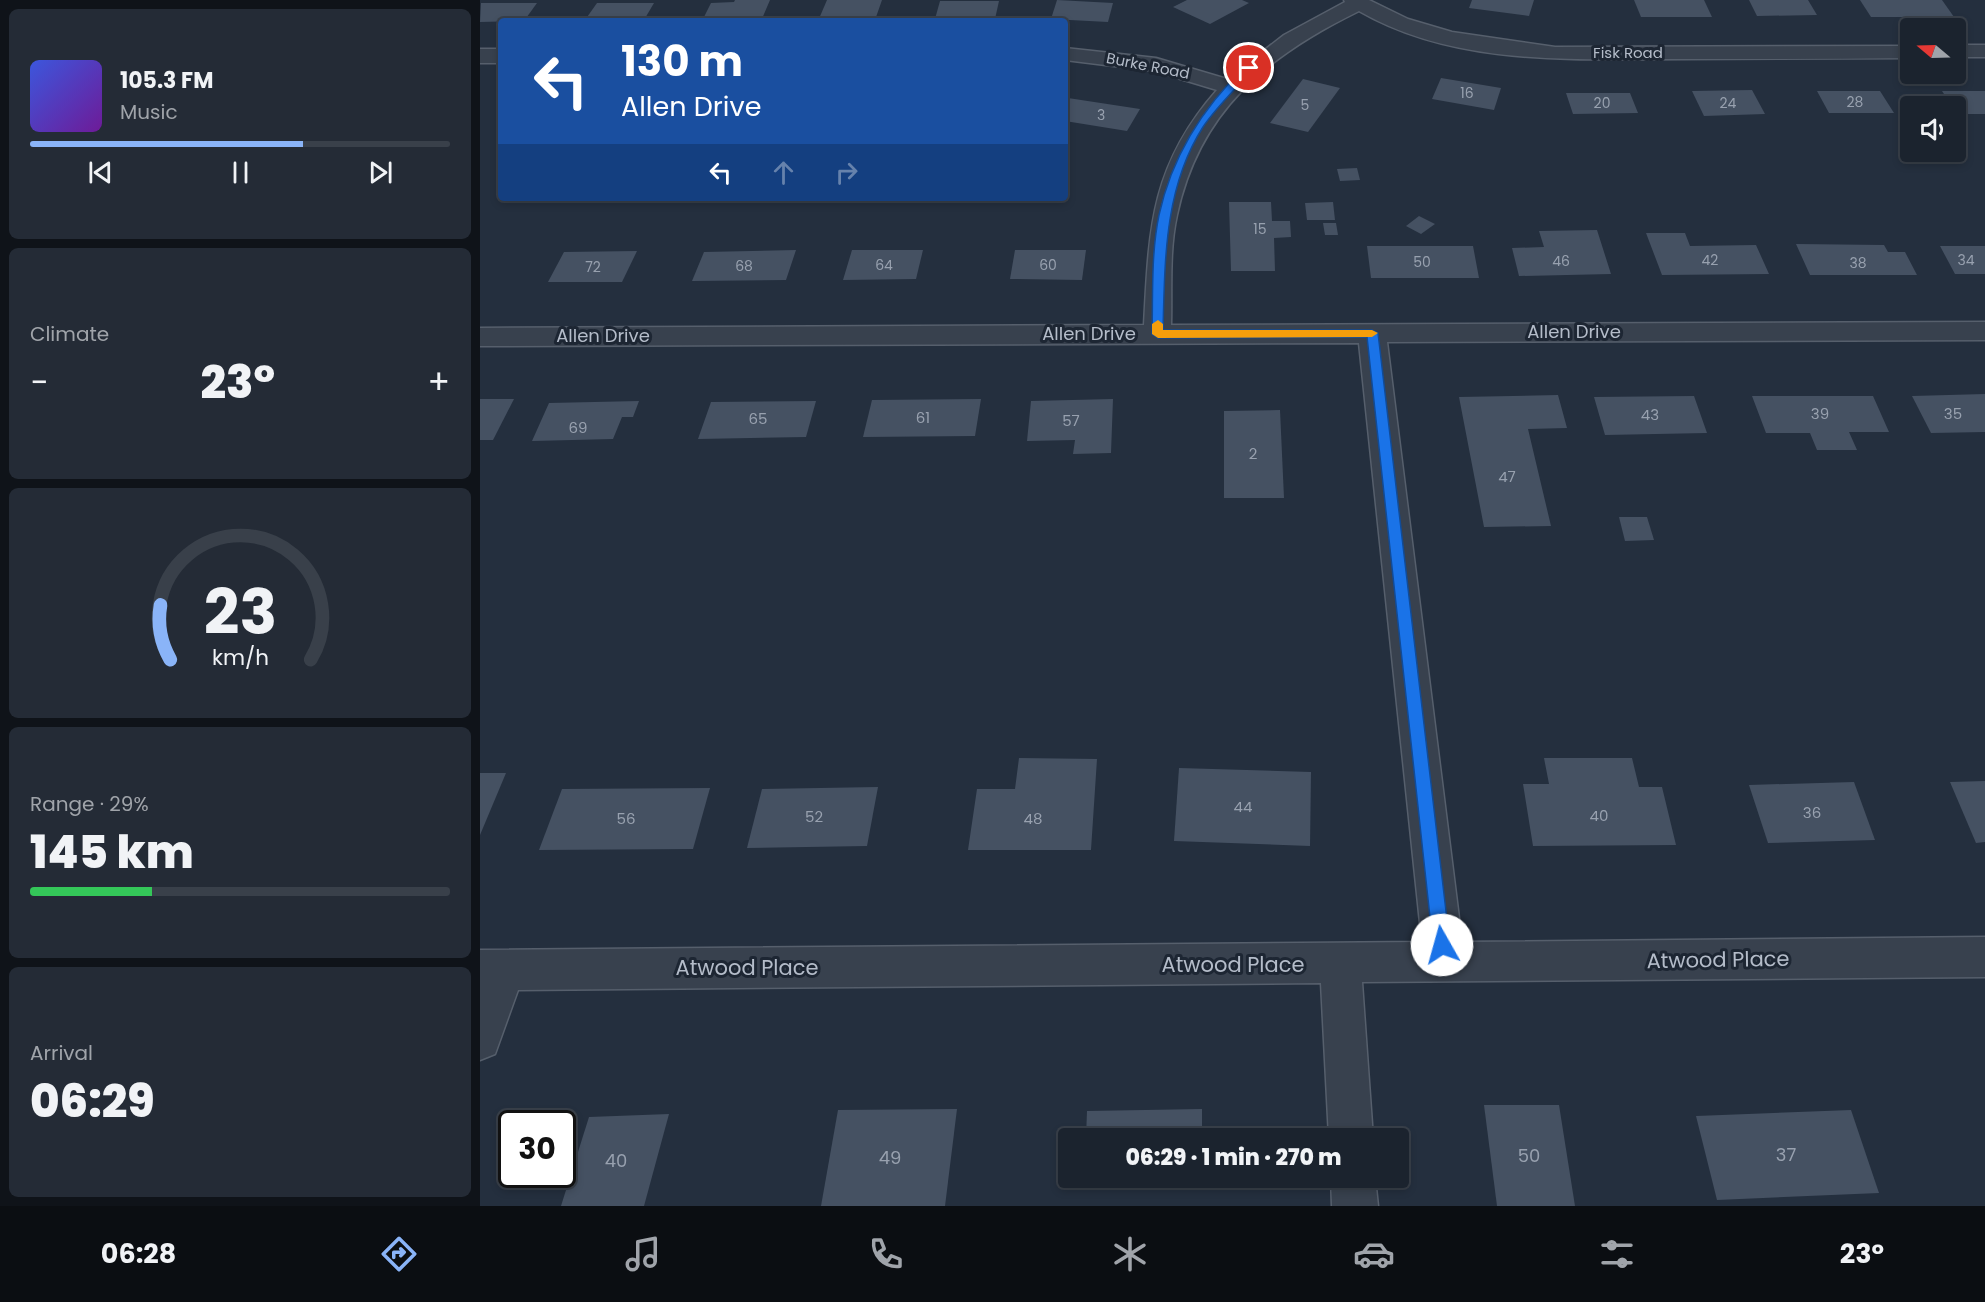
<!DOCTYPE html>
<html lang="en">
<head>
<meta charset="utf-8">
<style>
  :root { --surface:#1b232e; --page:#242b36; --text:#f1f3f6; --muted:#a0a4aa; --line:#39404a; --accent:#8ab4f8 }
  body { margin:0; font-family:Poppins,sans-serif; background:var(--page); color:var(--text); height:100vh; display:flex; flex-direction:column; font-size:22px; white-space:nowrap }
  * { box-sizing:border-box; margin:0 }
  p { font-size:20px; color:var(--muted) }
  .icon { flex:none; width:33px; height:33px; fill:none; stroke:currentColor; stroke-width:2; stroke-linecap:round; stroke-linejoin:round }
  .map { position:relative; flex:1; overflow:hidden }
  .panel { display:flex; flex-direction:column; gap:9px; padding:9px; background:#0f1319; width:480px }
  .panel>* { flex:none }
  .guide { position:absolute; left:18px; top:18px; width:570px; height:183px; border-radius:6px; box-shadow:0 3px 9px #0003,0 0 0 2px var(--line); background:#1a4fa0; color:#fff; overflow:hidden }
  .needle { width:39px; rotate:289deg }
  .tools { position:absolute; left:1420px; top:18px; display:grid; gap:12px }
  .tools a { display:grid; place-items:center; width:66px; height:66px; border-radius:6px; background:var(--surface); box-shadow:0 3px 9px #0003,0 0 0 2px var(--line); font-size:30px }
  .speed { position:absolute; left:18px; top:1110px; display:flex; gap:12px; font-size:30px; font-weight:700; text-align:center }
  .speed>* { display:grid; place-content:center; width:78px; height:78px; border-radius:50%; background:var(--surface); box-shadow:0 3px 9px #0003,0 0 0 2px var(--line); line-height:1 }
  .speed .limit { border:3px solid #111; border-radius:9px; background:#fff; color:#111 }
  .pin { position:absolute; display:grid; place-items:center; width:51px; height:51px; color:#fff; margin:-26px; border:3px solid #fff; border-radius:50%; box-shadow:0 2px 6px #0007 }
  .me { position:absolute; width:66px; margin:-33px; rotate:353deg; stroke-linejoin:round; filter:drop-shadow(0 0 4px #0008) }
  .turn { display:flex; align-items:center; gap:21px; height:126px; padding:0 24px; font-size:27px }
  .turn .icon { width:78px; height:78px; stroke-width:2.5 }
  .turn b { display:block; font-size:42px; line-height:51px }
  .lanes { display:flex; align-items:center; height:57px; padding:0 24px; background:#0003; justify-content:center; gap:30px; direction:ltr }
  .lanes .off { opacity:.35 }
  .big { font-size:45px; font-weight:800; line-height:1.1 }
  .panel .widget { flex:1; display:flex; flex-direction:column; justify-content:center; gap:9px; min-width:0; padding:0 21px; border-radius:9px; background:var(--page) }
  .panel .dial { align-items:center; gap:0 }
  .dial svg { height:156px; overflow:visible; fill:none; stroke:var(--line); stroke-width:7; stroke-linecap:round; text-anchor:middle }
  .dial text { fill:var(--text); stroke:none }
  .song { display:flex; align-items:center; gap:18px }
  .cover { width:72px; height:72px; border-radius:9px; background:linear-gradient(135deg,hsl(230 70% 55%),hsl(280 70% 35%)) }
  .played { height:6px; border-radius:3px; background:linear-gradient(90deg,var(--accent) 65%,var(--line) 65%) }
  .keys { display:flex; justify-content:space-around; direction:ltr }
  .heat { display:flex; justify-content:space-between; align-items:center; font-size:33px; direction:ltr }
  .charge { height:9px; border-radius:4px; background:linear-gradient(90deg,#34c759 29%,var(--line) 0) }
  .trip { position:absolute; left:578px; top:1128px; width:351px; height:60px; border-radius:6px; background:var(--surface); box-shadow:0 3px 9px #0003,0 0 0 2px var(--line); font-weight:800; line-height:60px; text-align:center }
  .tabs { display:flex; height:96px; justify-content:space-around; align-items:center; background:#0b0e12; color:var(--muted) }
  .tabs .icon { width:42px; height:42px }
  .tabs .active { color:var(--accent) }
  .tabs b { font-size:27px; color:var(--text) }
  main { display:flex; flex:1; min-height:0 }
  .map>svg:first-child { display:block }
</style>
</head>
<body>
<main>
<section class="panel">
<div class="widget">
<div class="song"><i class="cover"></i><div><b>105.3 FM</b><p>Music</p></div></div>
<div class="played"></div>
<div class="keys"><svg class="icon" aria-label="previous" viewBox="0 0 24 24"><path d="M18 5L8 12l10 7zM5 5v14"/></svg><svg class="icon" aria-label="pause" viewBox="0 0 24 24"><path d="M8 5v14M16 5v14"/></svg><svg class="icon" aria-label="next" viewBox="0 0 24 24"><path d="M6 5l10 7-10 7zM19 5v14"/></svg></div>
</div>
<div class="widget"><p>Climate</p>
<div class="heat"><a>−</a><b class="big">23°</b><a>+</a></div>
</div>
<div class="widget dial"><svg viewBox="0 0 100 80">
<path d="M14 69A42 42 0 1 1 86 69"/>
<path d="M14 69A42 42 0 0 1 9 41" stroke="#8ab4f8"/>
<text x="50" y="56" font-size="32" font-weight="700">23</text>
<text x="50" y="72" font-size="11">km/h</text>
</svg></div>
<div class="widget"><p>Range · 29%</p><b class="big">145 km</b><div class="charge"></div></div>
<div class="widget"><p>Arrival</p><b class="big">06:29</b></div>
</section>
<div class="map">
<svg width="1505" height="1206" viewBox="0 0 1505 1206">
  <rect width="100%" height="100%" fill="#242f3e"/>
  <g fill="#455162">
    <polygon points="255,0 290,0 281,21 222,21 231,3 254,2"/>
    <polygon points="347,0 402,0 395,20 338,21"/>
    <polygon points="577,0 633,3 628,22 571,19"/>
    <polygon points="707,0 762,0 769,3 730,24 693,7"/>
    <polygon points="992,0 1054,0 1049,16 989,8"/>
    <polygon points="1154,0 1224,0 1232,17 1161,17"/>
    <polygon points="1269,0 1328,0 1337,15 1277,16"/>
    <polygon points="1380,0 1462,0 1474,17 1391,17"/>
    <polygon points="460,1 519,1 515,19 455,19"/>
    <polygon points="1,3 57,3 44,21 0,22"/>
    <polygon points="117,3 174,3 164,20 105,20"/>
    <polygon points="961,78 1021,88 1014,110 952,99"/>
    <polygon points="823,79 860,88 828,132 790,123"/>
    <polygon points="1272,90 1285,114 1224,116 1212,91"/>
    <polygon points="1337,91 1400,91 1414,113 1349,113"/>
    <polygon points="1462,91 1505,91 1505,114 1478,114 1476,106 1472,106"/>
    <polygon points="1086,93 1150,93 1158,113 1093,114"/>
    <polygon points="588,98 660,109 647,131 585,121 585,103"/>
    <polygon points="877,168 880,180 860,181 857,169"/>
    <polygon points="749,202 791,202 792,221 810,221 811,237 794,238 795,271 751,271"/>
    <polygon points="853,202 855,220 827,220 825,203"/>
    <polygon points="939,216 955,224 941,234 926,226"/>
    <polygon points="843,223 856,223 858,235 845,235"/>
    <polygon points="1117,230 1131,274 1039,276 1032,248 1064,247 1059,231"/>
    <polygon points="1166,233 1205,233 1210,246 1276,245 1289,274 1182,275"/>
    <polygon points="1316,244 1404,245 1408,252 1425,252 1437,275 1330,275"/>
    <polygon points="887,246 993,246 999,278 891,278"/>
    <polygon points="1460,246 1505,246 1505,274 1475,274"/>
    <polygon points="316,250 306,280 212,281 224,252"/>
    <polygon points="372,250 443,250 436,279 363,280"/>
    <polygon points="535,250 606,250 602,280 530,279"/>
    <polygon points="157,251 142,282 68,282 84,252"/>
    <polygon points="1505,394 1505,432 1451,433 1432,396"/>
    <polygon points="1078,395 1087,428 1048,429 1071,526 1004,527 979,397"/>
    <polygon points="1214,396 1227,433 1125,435 1114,397"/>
    <polygon points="1272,396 1393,396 1409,432 1369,432 1377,450 1337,450 1330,433 1286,433"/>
    <polygon points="0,399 34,399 13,440 0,440"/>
    <polygon points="501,399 495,436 383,437 392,400"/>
    <polygon points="633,399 631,453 593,454 595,440 547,441 551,401"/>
    <polygon points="159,401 153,417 142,417 133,439 52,441 69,403"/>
    <polygon points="336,401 326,437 218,439 231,402"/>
    <polygon points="800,410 804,498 744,498 744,411"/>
    <polygon points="1139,517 1167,517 1174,540 1145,541"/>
    <polygon points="539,758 617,759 611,850 488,850 497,789 535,789"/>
    <polygon points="1064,758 1152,758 1159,787 1182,787 1196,845 1053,846 1043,784 1069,784"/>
    <polygon points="699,768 831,772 830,846 694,841"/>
    <polygon points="0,773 26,773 0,835"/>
    <polygon points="1505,781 1505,842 1496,843 1470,782"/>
    <polygon points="1374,782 1395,840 1288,843 1269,785"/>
    <polygon points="398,787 387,846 267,848 282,789"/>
    <polygon points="230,788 213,849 59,850 82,789"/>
    <polygon points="1004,1105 1079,1105 1095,1206 1017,1206"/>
    <polygon points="477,1109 465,1206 341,1206 358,1110"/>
    <polygon points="722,1109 722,1138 606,1138 607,1111"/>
    <polygon points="1371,1110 1399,1193 1237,1200 1216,1116"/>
    <polygon points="189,1114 164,1206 81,1206 109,1117"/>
    <polygon points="604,1178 722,1178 722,1185 603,1187"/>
  </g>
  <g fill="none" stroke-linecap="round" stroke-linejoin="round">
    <g stroke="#565f6c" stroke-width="3">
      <g id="minor">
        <path d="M 864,0 L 889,0 L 928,19 L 972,32 L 1075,47 L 1431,46 L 1431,58 C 1355,59 1279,59 1203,59 C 1095,59 976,67 879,11 C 787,56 719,111 697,215 C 689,251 692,289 691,325 L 1505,322 L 1505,340 L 907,342 L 982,942 L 1505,937 L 1505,977 L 882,982 L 893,1138 L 849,1138 L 841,983 L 38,990 L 15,1054 L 0,1060 L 0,950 L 942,942 L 879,343 L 0,346 L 0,328 L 664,325 C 669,230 670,166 737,90 L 674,71 L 585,60 L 585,48 L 676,58 L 747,79 L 804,35 L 865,2 Z"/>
        <rect x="1476" y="45" width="29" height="12"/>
        <rect x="0" y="49" width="21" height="14"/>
        <polygon points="851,1178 895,1178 898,1206 852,1206"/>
      </g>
    </g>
    <use href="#minor" fill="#38414e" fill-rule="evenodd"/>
  </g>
  <path fill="#1a73e8" stroke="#114b97" stroke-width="1.5" d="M 766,66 L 774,68 C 757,88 738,105 723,127 C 684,188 685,261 683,330 L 892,330 L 898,333 L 970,945 L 968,950 L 962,953 L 956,950 L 953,945 L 887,337 L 678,338 L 672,334 C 673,295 671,253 679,215 C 692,156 723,107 766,66 Z"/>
  <polygon fill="#f59e0b" points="678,320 683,324 683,330 892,330 898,333 892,337 678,338 672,334 672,324"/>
  <g text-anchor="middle" stroke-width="6" stroke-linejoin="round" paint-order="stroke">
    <g font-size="14" fill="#98a1af">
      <text x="987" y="98">16</text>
      <text x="1375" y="107">28</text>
      <text x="1122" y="108">20</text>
      <text x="1248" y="108">24</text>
      <text x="825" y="110">5</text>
      <text x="621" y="120">3</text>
      <text x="780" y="234">15</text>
      <text x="1230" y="265">42</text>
      <text x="1486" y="265">34</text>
      <text x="1081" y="266">46</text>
      <text x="942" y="267">50</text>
      <text x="1378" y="268">38</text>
      <text x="404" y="270">64</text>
      <text x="568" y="270">60</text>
      <text x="264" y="271">68</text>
      <text x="113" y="272">72</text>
    </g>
    <g font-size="15" fill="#b4bcc9" stroke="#1d2633">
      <text x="1148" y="58">Fisk Road</text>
      <text transform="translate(668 66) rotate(11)" y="5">Burke Road</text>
    </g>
    <g font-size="15" fill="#98a1af">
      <text x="1340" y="419">39</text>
      <text x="1473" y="419">35</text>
      <text x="1170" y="420">43</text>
      <text x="443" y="423">61</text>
      <text x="278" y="424">65</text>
      <text x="591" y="426">57</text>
      <text x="98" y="433">69</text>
      <text x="773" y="459">2</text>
      <text x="1027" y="482">47</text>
      <text x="763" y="812">44</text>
      <text x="1332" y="818">36</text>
      <text x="1119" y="821">40</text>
      <text x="334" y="822">52</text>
      <text x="146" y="824">56</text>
      <text x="553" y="824">48</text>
    </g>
    <g font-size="18" fill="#b4bcc9" stroke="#1d2633">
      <text x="1094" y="338">Allen Drive</text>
      <text x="609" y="340">Allen Drive</text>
      <text x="123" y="342">Allen Drive</text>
    </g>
    <g font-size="18" fill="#98a1af">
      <text x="1306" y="1161">37</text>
      <text x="1049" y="1162">50</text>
      <text x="410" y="1164">49</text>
      <text x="136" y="1167">40</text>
    </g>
    <g font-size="21" fill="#b4bcc9" stroke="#1d2633">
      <text transform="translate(1238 960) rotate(-1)" y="7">Atwood Place</text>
      <text x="753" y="972">Atwood Place</text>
      <text x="267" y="975">Atwood Place</text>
    </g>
  </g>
</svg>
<div class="tools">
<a><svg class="needle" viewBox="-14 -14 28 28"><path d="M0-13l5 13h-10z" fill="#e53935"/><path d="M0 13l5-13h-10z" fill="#a0a4aa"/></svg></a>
<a><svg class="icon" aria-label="sound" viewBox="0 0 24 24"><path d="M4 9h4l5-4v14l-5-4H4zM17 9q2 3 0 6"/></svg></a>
</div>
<div class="speed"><div class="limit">30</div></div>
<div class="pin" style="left:769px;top:68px;background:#d93025"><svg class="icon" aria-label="arrive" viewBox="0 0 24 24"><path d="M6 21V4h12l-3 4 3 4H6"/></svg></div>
<svg class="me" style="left:962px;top:945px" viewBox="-20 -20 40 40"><circle r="19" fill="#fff"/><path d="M0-13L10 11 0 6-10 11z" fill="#1a73e8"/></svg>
<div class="trip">06:29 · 1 min · 270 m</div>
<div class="guide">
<div class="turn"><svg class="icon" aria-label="left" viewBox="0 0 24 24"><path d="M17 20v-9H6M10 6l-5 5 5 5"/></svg><div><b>130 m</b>Allen Drive</div></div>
<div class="lanes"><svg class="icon" aria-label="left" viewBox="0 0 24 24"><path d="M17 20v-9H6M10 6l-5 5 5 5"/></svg><svg class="icon off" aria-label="ahead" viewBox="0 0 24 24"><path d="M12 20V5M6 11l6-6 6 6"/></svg><svg class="icon off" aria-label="right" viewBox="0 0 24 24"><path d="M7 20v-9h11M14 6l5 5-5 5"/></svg></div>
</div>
</div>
</main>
<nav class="tabs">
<b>06:28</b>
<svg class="icon active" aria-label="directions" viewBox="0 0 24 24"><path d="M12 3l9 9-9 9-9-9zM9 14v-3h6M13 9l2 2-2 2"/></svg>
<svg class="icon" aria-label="music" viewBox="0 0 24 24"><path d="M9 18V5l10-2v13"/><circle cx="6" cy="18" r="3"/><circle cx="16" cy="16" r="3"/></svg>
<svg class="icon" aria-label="phone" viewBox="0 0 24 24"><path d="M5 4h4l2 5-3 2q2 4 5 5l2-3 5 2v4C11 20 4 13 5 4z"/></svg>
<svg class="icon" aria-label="climate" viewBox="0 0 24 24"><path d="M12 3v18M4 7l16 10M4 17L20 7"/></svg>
<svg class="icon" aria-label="car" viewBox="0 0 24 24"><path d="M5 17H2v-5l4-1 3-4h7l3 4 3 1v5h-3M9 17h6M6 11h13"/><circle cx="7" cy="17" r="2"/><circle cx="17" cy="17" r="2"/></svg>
<svg class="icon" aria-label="filters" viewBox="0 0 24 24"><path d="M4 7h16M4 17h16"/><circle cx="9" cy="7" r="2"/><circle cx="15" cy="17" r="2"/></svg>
<b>23°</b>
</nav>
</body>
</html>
